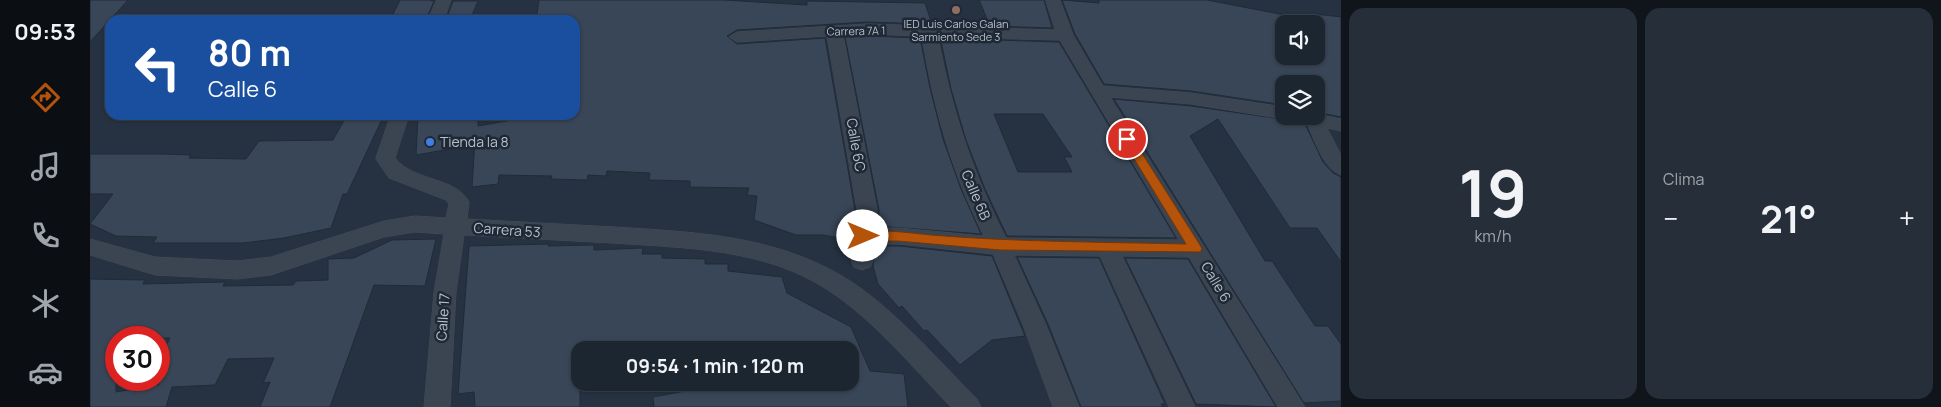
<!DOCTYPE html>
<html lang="es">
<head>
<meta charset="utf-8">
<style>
  :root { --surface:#1c2631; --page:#252e39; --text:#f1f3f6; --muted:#a0a5ab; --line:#3a434d; --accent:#b45309 }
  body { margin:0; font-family:Manrope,sans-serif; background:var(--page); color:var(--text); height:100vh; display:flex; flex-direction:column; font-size:19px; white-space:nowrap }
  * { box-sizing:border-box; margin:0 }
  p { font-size:16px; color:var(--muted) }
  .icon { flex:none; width:28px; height:28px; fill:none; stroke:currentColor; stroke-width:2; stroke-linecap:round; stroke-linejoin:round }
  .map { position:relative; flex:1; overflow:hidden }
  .side { display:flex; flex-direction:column; gap:8px; padding:8px; background:#0f151b; width:600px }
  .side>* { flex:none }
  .banner { position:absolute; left:15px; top:15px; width:475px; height:105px; border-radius:15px; box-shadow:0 1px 4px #0004,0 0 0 1px var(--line); background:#1a4fa0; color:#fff; overflow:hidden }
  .tools { position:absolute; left:1185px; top:15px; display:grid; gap:10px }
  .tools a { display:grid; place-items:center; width:50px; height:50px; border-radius:10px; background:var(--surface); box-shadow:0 1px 4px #0004,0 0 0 1px var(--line); font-size:25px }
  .speed { position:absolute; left:15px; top:326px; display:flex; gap:10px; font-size:25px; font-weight:700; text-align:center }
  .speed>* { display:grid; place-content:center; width:65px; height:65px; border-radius:50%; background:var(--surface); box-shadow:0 1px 4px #0004,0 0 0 1px var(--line); line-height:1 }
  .speed .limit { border:8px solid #d22; background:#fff; color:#111 }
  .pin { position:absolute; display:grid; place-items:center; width:42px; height:42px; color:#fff; margin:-21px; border:2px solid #fff; border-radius:50%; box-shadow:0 1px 5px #0007 }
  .me { position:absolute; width:55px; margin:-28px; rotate:90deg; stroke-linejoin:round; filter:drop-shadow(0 0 4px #0008) }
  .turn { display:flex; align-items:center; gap:18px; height:105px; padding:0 20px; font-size:22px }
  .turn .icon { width:65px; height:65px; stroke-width:2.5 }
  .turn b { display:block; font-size:35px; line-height:42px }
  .big { font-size:38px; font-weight:700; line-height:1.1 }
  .side .card { flex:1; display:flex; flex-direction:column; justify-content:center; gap:8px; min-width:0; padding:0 18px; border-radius:15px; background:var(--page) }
  .side .dial { align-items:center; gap:0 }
  .dial b { font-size:65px; line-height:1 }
  .heat { display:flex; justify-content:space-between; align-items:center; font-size:28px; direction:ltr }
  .side .tiles { flex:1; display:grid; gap:8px; grid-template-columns:repeat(2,1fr) }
  .trip { position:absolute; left:481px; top:341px; width:288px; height:50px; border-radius:15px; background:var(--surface); box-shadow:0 1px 4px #0004,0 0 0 1px var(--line); font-weight:700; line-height:50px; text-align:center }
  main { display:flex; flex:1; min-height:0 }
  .menu { display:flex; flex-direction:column; width:90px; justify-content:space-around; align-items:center; background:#0b0f14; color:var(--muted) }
  .menu .icon { width:35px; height:35px }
  .menu .selected { color:var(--accent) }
  .menu b { font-size:22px; color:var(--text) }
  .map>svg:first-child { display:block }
</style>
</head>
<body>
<main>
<nav class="menu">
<b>09:53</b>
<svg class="icon selected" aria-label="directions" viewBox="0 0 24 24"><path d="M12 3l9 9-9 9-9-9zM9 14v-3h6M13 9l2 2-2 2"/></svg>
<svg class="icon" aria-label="music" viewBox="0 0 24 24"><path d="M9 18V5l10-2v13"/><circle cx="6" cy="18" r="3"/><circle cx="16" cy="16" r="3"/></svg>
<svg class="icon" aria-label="phone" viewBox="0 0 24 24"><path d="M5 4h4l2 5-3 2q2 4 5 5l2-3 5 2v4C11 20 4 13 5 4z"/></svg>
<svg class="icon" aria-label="climate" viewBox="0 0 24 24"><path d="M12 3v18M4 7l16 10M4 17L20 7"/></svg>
<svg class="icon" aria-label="car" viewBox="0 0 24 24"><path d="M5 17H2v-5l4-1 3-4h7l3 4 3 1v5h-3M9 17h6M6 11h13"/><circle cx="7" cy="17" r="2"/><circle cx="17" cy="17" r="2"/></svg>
</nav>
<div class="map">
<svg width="1251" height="407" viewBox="0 0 1251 407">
  <rect width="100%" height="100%" fill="#263241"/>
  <g fill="#394657" stroke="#212b38" fill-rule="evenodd">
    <polygon points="0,0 38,0 0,42"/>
    <polygon points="310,0 339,0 344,1 336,20 300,20"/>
    <polygon points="449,0 634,0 717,5 717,1 835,3 842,24 777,22 647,30 637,36 647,44 735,38 765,210 762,240 733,235 706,235 664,220 667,196 657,195 659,188 600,187 600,181 559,180 560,173 517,171 516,176 498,175 497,180 461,179 462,176 409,175 408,184 382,187 385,140 368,137 366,148 326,155 328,115 388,115 388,126 450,115 485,115 485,20 446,20"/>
    <polygon points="889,0 954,0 962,28 900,26"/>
    <path d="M 972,0 L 1009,3 L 1009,0 L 1117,0 L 1226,21 L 1226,14 L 1251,17 L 1251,117 L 1226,112 L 1226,84 L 1194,84 L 1194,105 L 1101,91 L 1014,84 L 985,34 ZM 1194,24 L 1226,24 L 1226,56 L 1194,56 Z"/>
    <polygon points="363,1 388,1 380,20 356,20"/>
    <polygon points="777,36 830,38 840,88 853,139 871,189 891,234 788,226 789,210 755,37"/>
    <path d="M 905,40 L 969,42 L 1086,238 L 917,236 L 895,189 L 876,140 L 861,89 L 851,41 L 906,42 ZM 904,114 L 953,114 L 982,157 L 974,157 L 982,172 L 928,172 Z"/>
    <polygon points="1024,99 1101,106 1198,120 1216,126 1233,162 1243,173 1251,177 1251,262 1227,228 1200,228 1128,119 1100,136 1175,261 1182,261 1225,326 1238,326 1251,344 1251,401 1214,403"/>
    <polygon points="257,115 294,115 257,194 253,194 241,228 194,238 153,243 63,243 67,237 26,236 0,224 23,194 0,194 0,154 74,154 101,155 99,158 156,159 169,141 243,140"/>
    <path d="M 346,239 L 335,286 L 284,285 L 240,407 L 170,407 L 180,382 L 173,383 L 184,358 L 138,359 L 125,385 L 82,387 L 76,407 L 0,407 L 0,279 L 55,280 L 53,284 L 135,282 L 133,286 L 203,285 L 206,281 L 238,280 L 238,259 L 264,258 L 302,240 ZM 26,338 L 80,338 L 69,359 L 69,385 L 26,392 Z"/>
    <polygon points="459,244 458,246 504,245 504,250 553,248 552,254 572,254 572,258 615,259 615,264 638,264 638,271 692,277 697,293 761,327 780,371 814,374 818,407 564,407 563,397 643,382 760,382 760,350 490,350 490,407 385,407 384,392 368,394 379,246"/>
    <polygon points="786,246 809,246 902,256 935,336 902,340 870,365 837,330 834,331 812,306 809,308 788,284 783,266"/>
    <polygon points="927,257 1009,258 1075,404 1071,404 1073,407 991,407 958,324"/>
    <polygon points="1035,258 1098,259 1186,407 1106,404"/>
  </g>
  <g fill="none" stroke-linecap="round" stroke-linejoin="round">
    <g stroke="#444d5a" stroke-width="1">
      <g id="minor">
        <polygon points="347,0 361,0 354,20 338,20"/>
        <path d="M 956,0 L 970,0 L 983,35 L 1013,86 L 1101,93 L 1194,107 L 1194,116 L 1226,116 L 1226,114 L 1251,119 L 1251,131 L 1237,128 L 1251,155 L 1251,175 C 1233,169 1225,140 1217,124 L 1201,120 L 1199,118 L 1194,119 L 1101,104 L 1020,97 L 1215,407 L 1188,407 L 1099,257 L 1032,256 L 1105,407 L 1079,407 L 1010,256 L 924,255 L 956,325 L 989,407 L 963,407 L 933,325 L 903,254 L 809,244 L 784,244 L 783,261 L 780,267 L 772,270 L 764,267 L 761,261 L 767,210 L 737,36 L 647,42 L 639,37 L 647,32 L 777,24 L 965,30 ZM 777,34 L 832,36 C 843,106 862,173 894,236 L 809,228 L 786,228 L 787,210 L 753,35 ZM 848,37 L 970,40 L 1089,240 L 916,238 C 883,174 861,108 848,37 Z"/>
        <path d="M 301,115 L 319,115 L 305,158 C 324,182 365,176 379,202 L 377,219 C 426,222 475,224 524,227 C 604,232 682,235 752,276 C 800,304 847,359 887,399 L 891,407 L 861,407 C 822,367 785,321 738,290 C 674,248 595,248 522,243 C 473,240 423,238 374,235 L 366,292 L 360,407 L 334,407 L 344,292 L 354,234 L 325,232 L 294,237 L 181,275 L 147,279 L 65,275 L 0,255 L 0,239 L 65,257 L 147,261 L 181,257 L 294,221 L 325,216 L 356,218 L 359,204 L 356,200 L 299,178 L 286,159 Z"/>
      </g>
    </g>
    <use href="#minor" fill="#3b4451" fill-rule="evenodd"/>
  </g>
  <path fill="#b45309" stroke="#753606" d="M 1037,135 L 1041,136 L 1110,245 L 1112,249 L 1110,252 L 910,250 L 808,241 L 773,241 L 767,236 C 773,226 829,234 841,235 C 926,242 1011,242 1096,244 L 1032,139 Z"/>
  <circle fill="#8d6e63" stroke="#1f2936" stroke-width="2" cx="866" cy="10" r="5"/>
  <circle fill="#3f7fe0" stroke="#1f2936" stroke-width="2" cx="340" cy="142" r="5"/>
  <g text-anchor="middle" stroke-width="5" stroke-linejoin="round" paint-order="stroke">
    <g font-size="11" fill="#b7bfcb" stroke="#1f2936">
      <text x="866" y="28">IED Luis Carlos Galan<tspan x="866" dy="13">Sarmiento Sede 3</tspan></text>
    </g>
    <g font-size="11" fill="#b7bfcb" stroke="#1f2936">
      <text transform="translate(766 31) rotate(-1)" y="4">Carrera 7A 1</text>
    </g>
    <g font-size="14" fill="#b7bfcb" stroke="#1f2936" text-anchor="start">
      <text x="350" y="147">Tienda la 8</text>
    </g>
    <g font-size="14" fill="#b7bfcb" stroke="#1f2936">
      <text transform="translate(766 145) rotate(80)" y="5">Calle 6C</text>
      <text transform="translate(886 195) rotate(67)" y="5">Calle 6B</text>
      <text transform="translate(417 230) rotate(4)" y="5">Carrera 53</text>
      <text transform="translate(1126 282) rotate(59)" y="5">Calle 6</text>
      <text transform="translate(353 317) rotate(-86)" y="5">Calle 17</text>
    </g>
  </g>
</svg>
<div class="tools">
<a><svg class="icon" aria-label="sound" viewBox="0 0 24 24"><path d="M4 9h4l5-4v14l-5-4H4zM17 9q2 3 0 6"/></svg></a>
<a><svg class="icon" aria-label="layers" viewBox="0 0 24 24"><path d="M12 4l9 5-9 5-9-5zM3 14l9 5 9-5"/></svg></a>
</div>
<div class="speed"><div class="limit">30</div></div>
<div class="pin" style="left:1037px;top:139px;background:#d93025"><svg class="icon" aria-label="arrive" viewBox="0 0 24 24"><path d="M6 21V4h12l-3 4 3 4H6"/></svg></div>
<svg class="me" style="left:773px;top:236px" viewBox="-20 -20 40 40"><circle r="19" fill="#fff"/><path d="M0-13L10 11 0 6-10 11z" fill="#b45309"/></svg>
<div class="trip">09:54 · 1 min · 120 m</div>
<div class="banner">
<div class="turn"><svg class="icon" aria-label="left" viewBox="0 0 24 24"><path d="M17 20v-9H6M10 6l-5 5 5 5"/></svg><div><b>80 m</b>Calle 6</div></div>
</div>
</div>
<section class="side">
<div class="tiles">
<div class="card dial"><b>19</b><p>km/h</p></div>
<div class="card"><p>Clima</p>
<div class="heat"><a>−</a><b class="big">21°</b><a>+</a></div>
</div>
</div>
</section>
</main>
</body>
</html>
